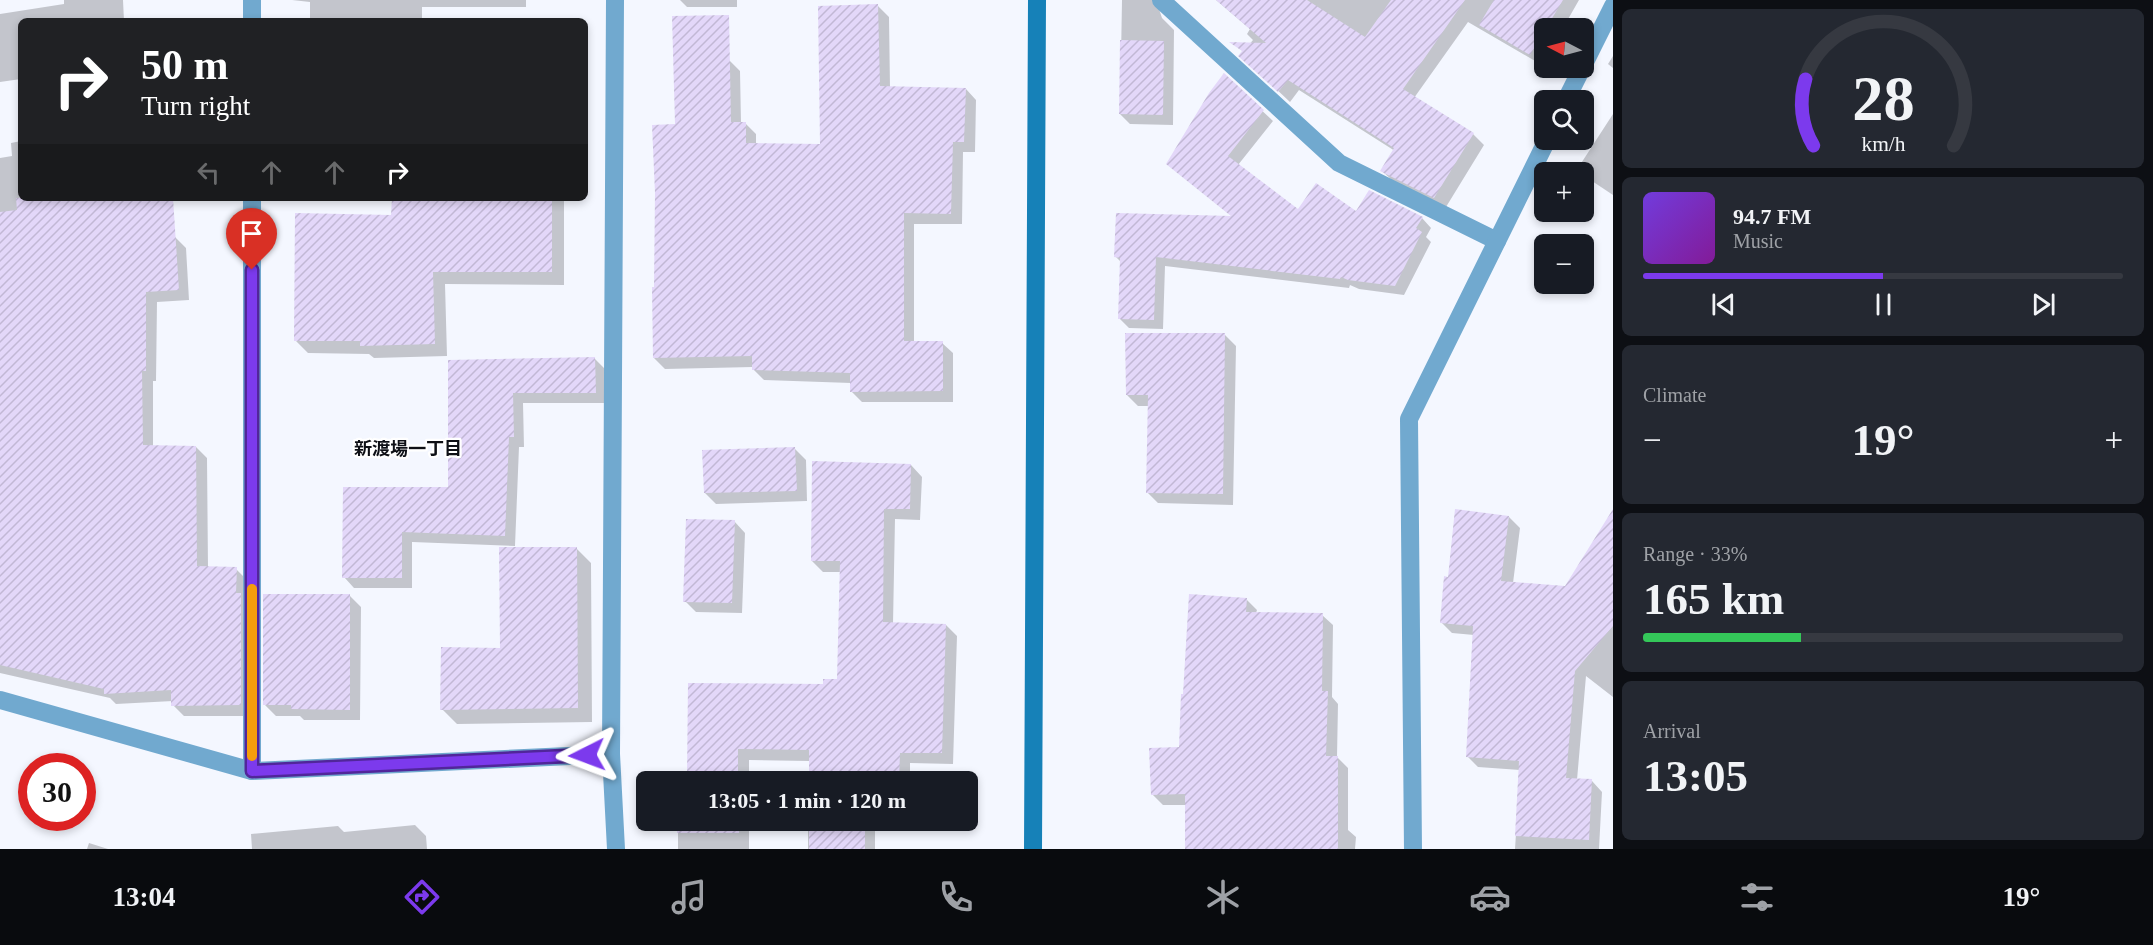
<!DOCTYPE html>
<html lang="en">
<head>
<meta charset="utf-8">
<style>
  :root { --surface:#171b24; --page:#242831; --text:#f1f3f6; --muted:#9ea1a6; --line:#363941; --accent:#7c3aed }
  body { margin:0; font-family:"Times New Roman","Noto Sans JP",serif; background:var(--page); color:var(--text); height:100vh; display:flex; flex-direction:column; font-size:22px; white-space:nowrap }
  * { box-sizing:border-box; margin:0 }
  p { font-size:20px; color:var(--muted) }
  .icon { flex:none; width:33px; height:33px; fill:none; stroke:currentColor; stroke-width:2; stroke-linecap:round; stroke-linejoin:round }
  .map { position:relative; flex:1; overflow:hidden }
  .drawer { display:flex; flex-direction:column; gap:9px; padding:9px; background:#0d0f14; width:540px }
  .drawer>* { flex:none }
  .hud { position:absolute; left:18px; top:18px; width:570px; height:183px; border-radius:9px; box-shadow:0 3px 9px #0003; background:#202124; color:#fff; overflow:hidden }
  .needle { width:39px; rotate:276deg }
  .controls { position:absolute; left:1534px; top:18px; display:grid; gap:12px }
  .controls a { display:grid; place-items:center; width:60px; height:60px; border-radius:9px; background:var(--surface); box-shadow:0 3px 9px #0003; font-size:30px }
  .speed { position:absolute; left:18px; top:753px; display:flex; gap:12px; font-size:30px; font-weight:700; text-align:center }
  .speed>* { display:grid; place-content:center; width:78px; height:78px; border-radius:50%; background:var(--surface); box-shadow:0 3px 9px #0003; line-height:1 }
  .speed .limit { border:9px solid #d22; background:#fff; color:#111 }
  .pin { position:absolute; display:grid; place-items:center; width:51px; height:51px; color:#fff; margin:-62px -26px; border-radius:50% 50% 50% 0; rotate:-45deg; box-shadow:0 0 6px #0007 }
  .pin .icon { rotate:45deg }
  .me { position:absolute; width:66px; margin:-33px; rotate:267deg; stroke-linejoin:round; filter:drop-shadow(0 0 4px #0008) }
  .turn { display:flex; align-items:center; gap:21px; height:126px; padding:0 24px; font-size:27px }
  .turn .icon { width:78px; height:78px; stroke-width:2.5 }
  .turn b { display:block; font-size:42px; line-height:51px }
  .lanes { display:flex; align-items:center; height:57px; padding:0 24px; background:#0003; justify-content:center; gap:30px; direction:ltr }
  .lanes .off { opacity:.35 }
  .big { font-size:45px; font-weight:700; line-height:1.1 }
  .drawer .card { flex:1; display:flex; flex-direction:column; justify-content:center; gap:9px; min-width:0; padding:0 21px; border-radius:9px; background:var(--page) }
  .drawer .dial { align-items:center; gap:0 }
  .dial svg { height:156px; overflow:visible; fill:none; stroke:var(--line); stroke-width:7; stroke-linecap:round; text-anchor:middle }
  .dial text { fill:var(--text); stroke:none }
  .song { display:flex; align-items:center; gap:18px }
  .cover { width:72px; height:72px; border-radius:9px; background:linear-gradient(135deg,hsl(260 70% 55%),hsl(290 70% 35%)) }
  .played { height:6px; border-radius:3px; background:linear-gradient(90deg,var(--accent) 50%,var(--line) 50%) }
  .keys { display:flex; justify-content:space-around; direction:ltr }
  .heat { display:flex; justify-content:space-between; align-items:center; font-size:33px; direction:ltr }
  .charge { height:9px; border-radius:4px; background:linear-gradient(90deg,#34c759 33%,var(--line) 0) }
  .trip { position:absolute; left:636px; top:771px; width:342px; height:60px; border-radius:9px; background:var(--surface); box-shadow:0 3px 9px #0003; font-weight:700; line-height:60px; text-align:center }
  .tab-bar { display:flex; height:96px; justify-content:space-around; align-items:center; background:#090b0e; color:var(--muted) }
  .tab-bar .icon { width:42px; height:42px }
  .tab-bar .selected { color:var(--accent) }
  .tab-bar b { font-size:27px; color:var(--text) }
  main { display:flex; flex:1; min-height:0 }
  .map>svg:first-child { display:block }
</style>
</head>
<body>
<main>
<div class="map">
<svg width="1613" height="849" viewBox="0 0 1613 849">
  <defs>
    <pattern id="building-hatch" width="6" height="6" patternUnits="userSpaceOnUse" patternTransform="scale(1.5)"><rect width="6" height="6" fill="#e3d7f9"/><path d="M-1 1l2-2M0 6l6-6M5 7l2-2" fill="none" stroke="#c2b8d5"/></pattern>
  </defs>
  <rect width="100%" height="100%" fill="#f4f7ff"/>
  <g fill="#0003">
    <polygon points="64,0 123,0 124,21 21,21 21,79 0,82 0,14 64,4"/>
    <polygon points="292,0 526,0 526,7 422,7 422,21 310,21 310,2"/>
    <polygon points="680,0 737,0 737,7 687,7"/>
    <polygon points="1122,0 1166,0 1159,9 1162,18 1174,30 1173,125 1130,124 1120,114"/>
    <polygon points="1216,0 1579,0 1563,28 1545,28 1545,59 1542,65 1468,22 1414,98 1473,134 1484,145 1446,207 1393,181 1382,171 1395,151 1299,90 1290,102 1240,55 1253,40 1247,34 1250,29"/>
    <polygon points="878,6 889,17 890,88 966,89 976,100 975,152 963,152 962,224 914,224 914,343 942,343 953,353 953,402 862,402 851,391 851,383 764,380 753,369 753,367 665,369 654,358 655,289 676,126 729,60 740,71 741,123 745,123 756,134 756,145 821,146"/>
    <polygon points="1613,56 1613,68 1608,64"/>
    <polygon points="1225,76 1273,121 1238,165 1298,211 1422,218 1431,228 1426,237 1431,242 1404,295 1359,289 1350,285 1349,288 1165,266 1163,329 1129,328 1120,319 1121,262 1116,257 1233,217 1167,164"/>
    <polygon points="1613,114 1613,195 1589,179 1584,172 1578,168"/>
    <polygon points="21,141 21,198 151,198 175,237 186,248 189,300 157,302 156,381 153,381 153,446 196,447 207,458 208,568 236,569 247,580 251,716 184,716 173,705 173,701 116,704 110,698 0,673 0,158 12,156 11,143"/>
    <polygon points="393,198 564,198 564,285 445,284 447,356 374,358 369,354 308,353 296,341 393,216"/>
    <polygon points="1225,335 1236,346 1233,505 1158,503 1147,492 1150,406 1138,406 1127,395"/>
    <polygon points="595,359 605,369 606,403 523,403 524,447 519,447 515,546 412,542 412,588 354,588 344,577 449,489 450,361"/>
    <polygon points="795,449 806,460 807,501 716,504 705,493"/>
    <polygon points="911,465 922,477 920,520 895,519 893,624 946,625 957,636 953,764 910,763 910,782 809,782 809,761 749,760 749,782 678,782 688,779 824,685 838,680 841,572 823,572 812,561"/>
    <polygon points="1613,516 1613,697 1586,676 1577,780 1592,781 1602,792 1599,849 1515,849 1520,770 1478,767 1467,756 1474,635 1452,633 1441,622 1449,578 1509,517 1520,528 1513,583 1566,588"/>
    <polygon points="734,521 745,533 742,613 696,612 685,601"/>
    <polygon points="576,548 591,563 592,722 457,724 442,709 501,650"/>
    <polygon points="350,596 361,607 360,720 304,720 300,716 276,716 265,705"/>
    <polygon points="1246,599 1257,610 1256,613 1322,615 1333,625 1332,697 1338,704 1337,757 1348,768 1348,830 1356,837 1355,849 1187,849 1186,805 1163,805 1152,794 1181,749"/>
    <rect x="678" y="820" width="71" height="29"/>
    <rect x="808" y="820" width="67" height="29"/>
    <polygon points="415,825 426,836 427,849 252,849 251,834 338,826 344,832"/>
    <polygon points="89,843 108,849 87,849"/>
  </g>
  <g fill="url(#building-hatch)">
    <polygon points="1216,0 1307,0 1365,37 1391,0 1465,0 1403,89 1474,133 1434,198 1380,171 1394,148 1288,80 1278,92 1238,56 1242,51 1229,42 1266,43"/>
    <polygon points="1494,0 1563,0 1530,55 1479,25"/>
    <polygon points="878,4 880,86 966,88 964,142 953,142 951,214 904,213 904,341 943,341 943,391 850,392 850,373 752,370 752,356 653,358 652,287 654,287 655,193 652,125 675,124 672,16 729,15 731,122 746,122 746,143 820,144 818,6"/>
    <polygon points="1120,40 1164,41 1163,115 1119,114"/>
    <polygon points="1224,73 1264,110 1228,156 1298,209 1316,183 1356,211 1369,190 1423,217 1416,228 1422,232 1395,286 1348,280 1341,277 1340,279 1156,257 1154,320 1118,319 1120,258 1114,257 1116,213 1231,216 1166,164 1209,93"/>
    <polygon points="16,198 173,198 179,290 146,292 146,371 142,371 143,445 196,446 197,566 237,567 236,593 241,593 241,705 171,706 171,690 104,694 104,689 0,665 0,212 17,210"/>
    <polygon points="392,198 552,198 552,272 433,272 435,344 360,346 360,341 294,341 295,213 391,215"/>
    <polygon points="1125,333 1225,333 1223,494 1146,493 1148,395 1126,395"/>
    <polygon points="595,357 596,393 513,393 514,437 509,437 505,536 402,532 402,578 342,578 343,487 448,487 448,360"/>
    <polygon points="795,447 797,491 704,493 702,450"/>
    <polygon points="812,461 911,464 910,509 884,509 883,622 946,624 942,753 900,753 899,782 809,782 809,750 738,749 738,782 677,782 677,777 687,777 688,683 823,684 823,679 837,679 840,561 811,561"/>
    <polygon points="1455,509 1509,516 1501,581 1565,586 1613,509 1613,626 1575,671 1566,778 1592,779 1589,840 1515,836 1519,761 1466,757 1473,626 1440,623 1444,576 1448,577"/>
    <polygon points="686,519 735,520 732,603 683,602"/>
    <polygon points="499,547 577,547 578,708 440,710 441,647 500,648"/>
    <polygon points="263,594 350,594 350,710 291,709 291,705 263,705"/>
    <polygon points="1189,594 1247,598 1246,612 1323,613 1322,691 1328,691 1326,756 1338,756 1338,849 1185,849 1185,794 1151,795 1149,748 1179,747 1181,694 1183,694"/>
    <rect x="677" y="820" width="62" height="13"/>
    <rect x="809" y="820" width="56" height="29"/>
  </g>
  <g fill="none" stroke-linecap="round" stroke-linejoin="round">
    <g stroke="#71a9cf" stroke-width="18">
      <polyline points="615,0 611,754 616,849"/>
      <polyline points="1161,0 1339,163 1497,241"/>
      <polyline points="252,21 252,0"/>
      <polyline points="1584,64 1613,6"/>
      <polyline points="1566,100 1582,68"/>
      <polyline points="0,700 252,771 611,754"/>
      <polyline points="252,771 252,198"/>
      <polyline points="1413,849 1409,419 1547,140"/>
    </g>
    <polyline stroke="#1681b8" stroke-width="18" points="1033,849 1037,0"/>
  </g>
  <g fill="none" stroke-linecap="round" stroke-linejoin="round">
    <g stroke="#51269a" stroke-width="15">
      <polyline id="route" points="252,270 252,771 587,755"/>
    </g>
    <use href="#route" stroke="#7c3aed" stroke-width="10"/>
    <polyline stroke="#f59e0b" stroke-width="10" points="252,756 252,589"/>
  </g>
  <g text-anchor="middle" stroke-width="4.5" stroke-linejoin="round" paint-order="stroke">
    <g font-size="18" font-weight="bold" fill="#0e1016" stroke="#fff">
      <text x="408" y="455">新渡場一丁目</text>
    </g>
  </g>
</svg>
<div class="controls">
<a><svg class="needle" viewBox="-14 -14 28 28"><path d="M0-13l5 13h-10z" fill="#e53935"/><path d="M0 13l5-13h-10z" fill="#9ea1a6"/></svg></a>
<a><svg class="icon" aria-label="search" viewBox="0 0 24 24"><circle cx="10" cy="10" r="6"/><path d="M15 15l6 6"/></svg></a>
<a>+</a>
<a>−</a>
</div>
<div class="speed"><div class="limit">30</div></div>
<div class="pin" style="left:252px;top:270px;background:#d93025"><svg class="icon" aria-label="arrive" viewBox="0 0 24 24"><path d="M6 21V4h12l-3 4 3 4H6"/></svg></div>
<svg class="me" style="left:587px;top:755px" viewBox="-20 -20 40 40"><path d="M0-17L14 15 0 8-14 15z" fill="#7c3aed" stroke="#fff" stroke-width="4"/></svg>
<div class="trip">13:05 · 1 min · 120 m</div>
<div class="hud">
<div class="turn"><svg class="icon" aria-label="right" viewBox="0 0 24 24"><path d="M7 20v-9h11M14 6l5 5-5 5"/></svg><div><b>50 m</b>Turn right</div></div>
<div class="lanes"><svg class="icon off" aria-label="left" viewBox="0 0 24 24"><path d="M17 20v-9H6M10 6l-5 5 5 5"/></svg><svg class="icon off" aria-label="ahead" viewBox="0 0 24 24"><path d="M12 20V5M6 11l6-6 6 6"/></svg><svg class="icon off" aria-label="ahead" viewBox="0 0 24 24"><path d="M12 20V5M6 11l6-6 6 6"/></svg><svg class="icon" aria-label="right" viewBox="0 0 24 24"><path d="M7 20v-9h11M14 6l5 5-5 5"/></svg></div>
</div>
</div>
<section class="drawer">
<div class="card dial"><svg viewBox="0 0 100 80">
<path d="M14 69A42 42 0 1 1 86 69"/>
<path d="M14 69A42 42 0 0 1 10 35" stroke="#7c3aed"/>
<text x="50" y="56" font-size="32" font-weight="700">28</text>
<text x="50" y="72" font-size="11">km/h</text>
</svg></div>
<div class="card">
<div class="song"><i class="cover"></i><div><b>94.7 FM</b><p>Music</p></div></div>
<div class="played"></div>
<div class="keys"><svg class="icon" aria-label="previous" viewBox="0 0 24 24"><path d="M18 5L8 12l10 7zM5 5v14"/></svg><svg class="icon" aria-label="pause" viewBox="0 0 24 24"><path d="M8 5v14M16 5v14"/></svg><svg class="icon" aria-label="next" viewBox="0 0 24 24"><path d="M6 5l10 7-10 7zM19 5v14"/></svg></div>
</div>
<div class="card"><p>Climate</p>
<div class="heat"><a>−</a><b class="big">19°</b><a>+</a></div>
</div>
<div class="card"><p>Range · 33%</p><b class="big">165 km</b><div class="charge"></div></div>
<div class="card"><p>Arrival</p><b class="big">13:05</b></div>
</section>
</main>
<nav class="tab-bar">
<b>13:04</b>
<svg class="icon selected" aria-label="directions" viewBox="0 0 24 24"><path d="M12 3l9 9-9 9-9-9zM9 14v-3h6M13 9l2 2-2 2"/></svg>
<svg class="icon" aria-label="music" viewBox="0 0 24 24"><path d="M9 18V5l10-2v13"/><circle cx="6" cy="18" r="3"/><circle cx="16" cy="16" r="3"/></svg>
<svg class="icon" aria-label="phone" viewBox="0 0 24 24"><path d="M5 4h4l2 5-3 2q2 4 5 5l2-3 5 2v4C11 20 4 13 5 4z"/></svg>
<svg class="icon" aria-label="climate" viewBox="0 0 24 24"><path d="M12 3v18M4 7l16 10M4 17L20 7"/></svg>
<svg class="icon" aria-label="car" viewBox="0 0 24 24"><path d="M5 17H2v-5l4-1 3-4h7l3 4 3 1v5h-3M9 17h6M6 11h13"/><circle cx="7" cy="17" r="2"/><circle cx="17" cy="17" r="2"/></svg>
<svg class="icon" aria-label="filters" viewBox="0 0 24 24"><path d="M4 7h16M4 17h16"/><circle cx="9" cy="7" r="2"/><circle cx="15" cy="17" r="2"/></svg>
<b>19°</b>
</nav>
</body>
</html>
